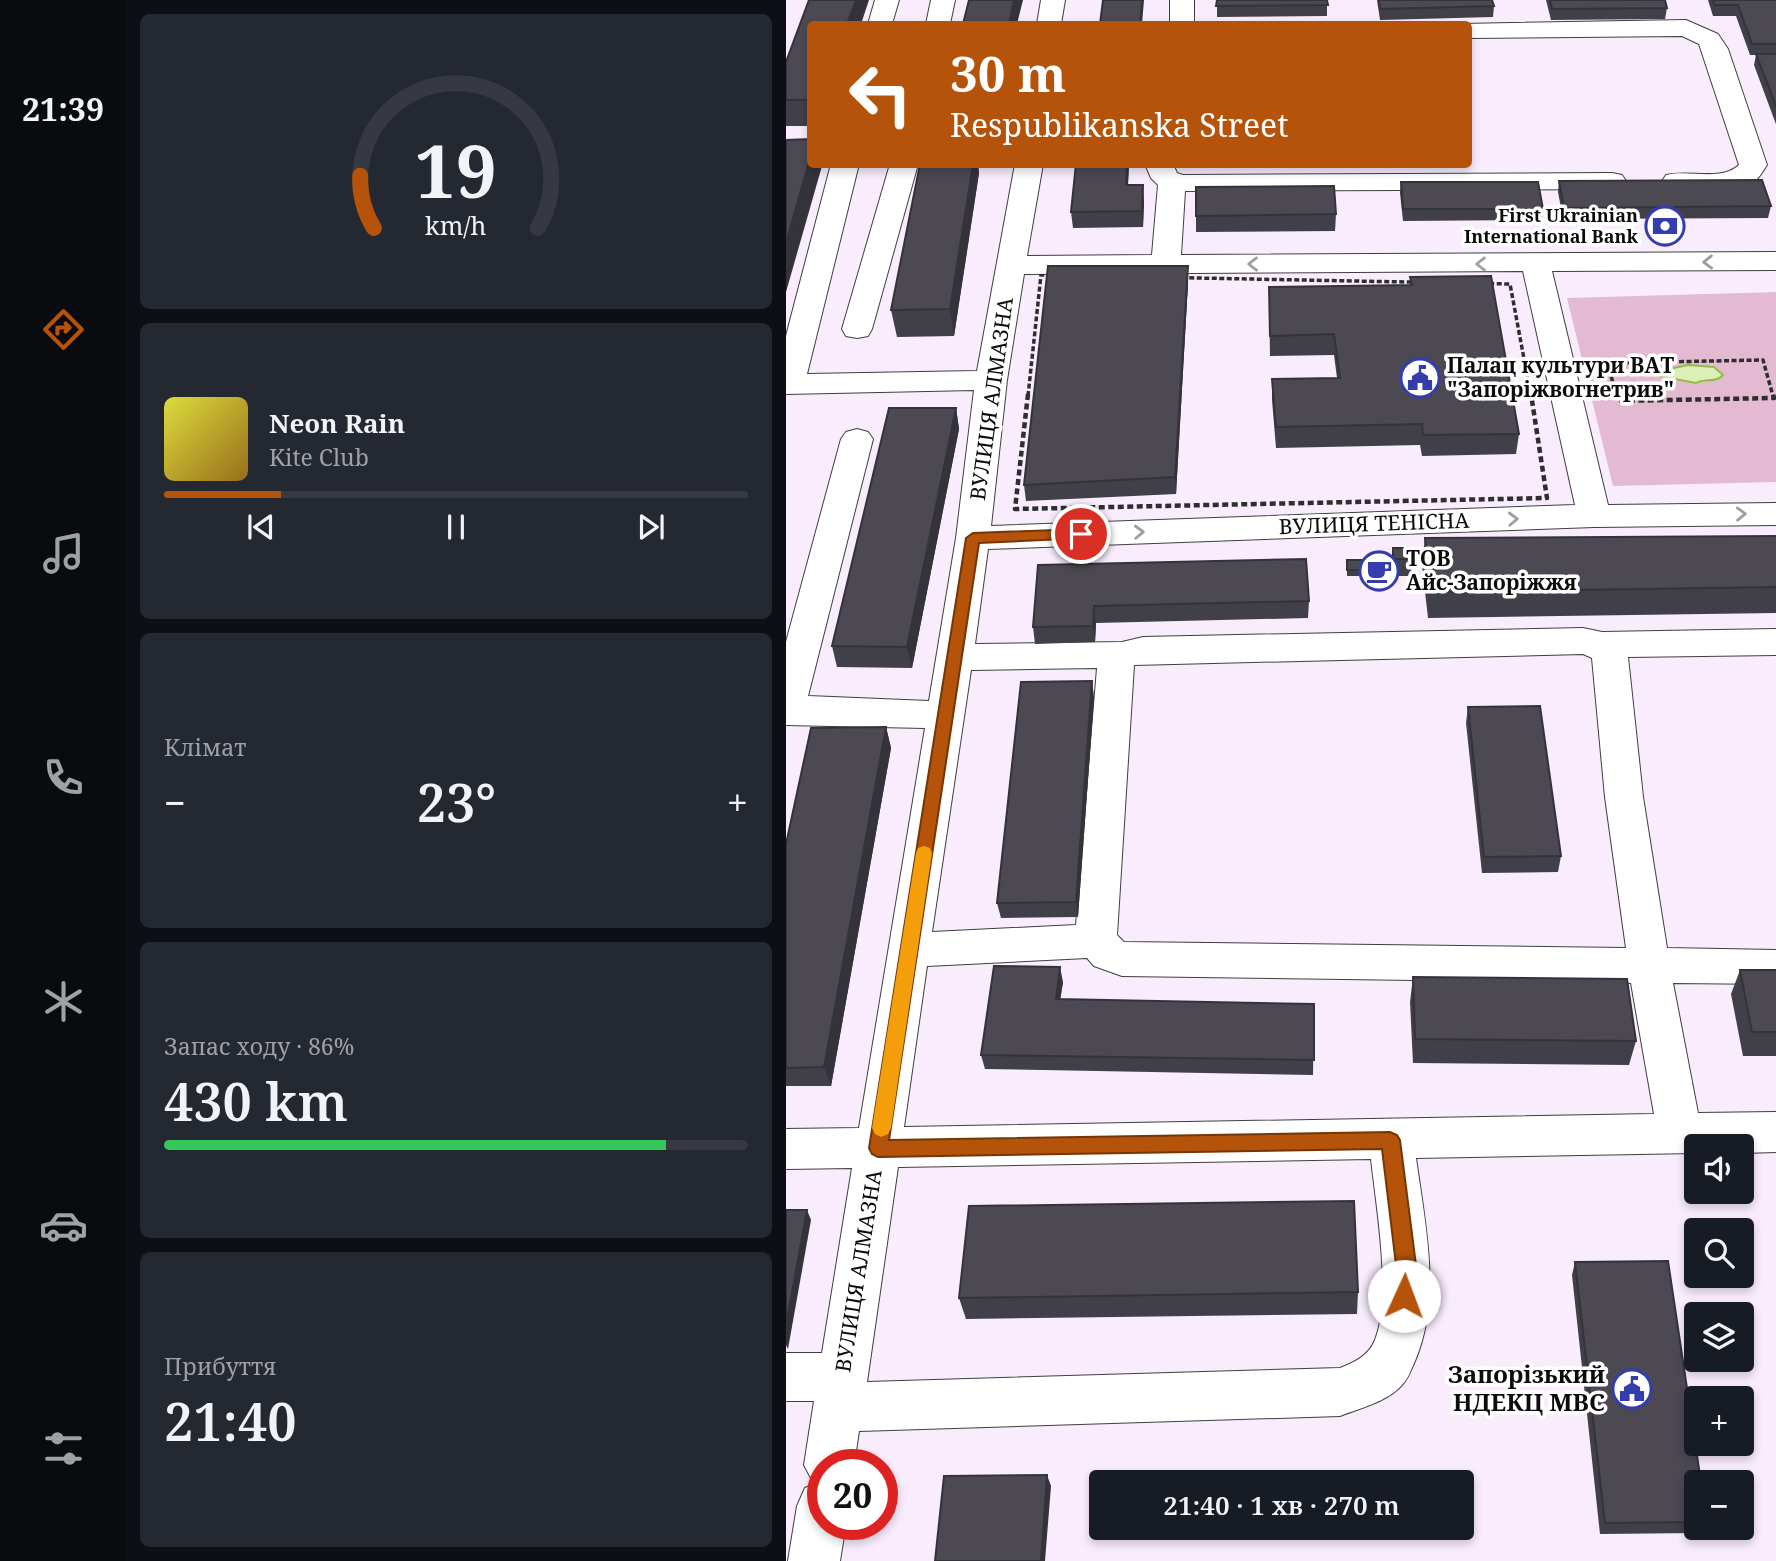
<!DOCTYPE html>
<html lang="uk">
<head>
<meta charset="utf-8">
<style>
  :root { --surface:#171b24; --page:#242831; --text:#f1f3f6; --muted:#9ea1a6; --line:#363941; --accent:#b45309 }
  body { margin:0; font-family:"Noto Serif",serif; background:var(--page); color:var(--text); height:100vh; display:flex; flex-direction:column; font-size:26px; white-space:nowrap }
  * { box-sizing:border-box; margin:0 }
  p { font-size:23px; color:var(--muted) }
  .icon { flex:none; width:38px; height:38px; fill:none; stroke:currentColor; stroke-width:2; stroke-linecap:round; stroke-linejoin:round }
  .map { position:relative; flex:1; overflow:hidden }
  .drawer { display:flex; flex-direction:column; gap:14px; padding:14px; background:#0d0f14; width:660px }
  .drawer>* { flex:none }
  .guide { position:absolute; left:21px; top:21px; width:665px; height:147px; border-radius:7px; box-shadow:0 4px 10px #0003; background:#b45309; color:#fff; overflow:hidden }
  .controls { position:absolute; left:898px; top:1134px; display:grid; gap:14px }
  .controls a { display:grid; place-items:center; width:70px; height:70px; border-radius:7px; background:var(--surface); box-shadow:0 4px 10px #0003; font-size:35px }
  .speed { position:absolute; left:21px; top:1449px; display:flex; gap:14px; font-size:35px; font-weight:700; text-align:center }
  .speed>* { display:grid; place-content:center; width:91px; height:91px; border-radius:50%; background:var(--surface); box-shadow:0 4px 10px #0003; line-height:1 }
  .speed .limit { border:10px solid #d22; background:#fff; color:#111 }
  .pin { position:absolute; display:grid; place-items:center; width:60px; height:60px; color:#fff; margin:-30px; border:4px solid #fff; border-radius:50%; box-shadow:0 2px 7px #0007 }
  .me { position:absolute; width:77px; margin:-38px; rotate:2deg; stroke-linejoin:round; filter:drop-shadow(0 0 5px #0008) }
  .turn { display:flex; align-items:center; gap:24px; height:147px; padding:0 28px; font-size:32px }
  .turn .icon { width:91px; height:91px; stroke-width:2.5 }
  .turn b { display:block; font-size:49px; line-height:60px }
  .big { font-size:52px; font-weight:600; line-height:1.1 }
  .drawer .widget { flex:1; display:flex; flex-direction:column; justify-content:center; gap:10px; min-width:0; padding:0 24px; border-radius:10px; background:var(--page) }
  .drawer .dial { align-items:center; gap:0 }
  .dial svg { height:182px; overflow:visible; fill:none; stroke:var(--line); stroke-width:7; stroke-linecap:round; text-anchor:middle }
  .dial text { fill:var(--text); stroke:none }
  .song { display:flex; align-items:center; gap:21px }
  .cover { width:84px; height:84px; border-radius:10px; background:linear-gradient(135deg,hsl(60 70% 55%),hsl(40 70% 35%)) }
  .played { height:7px; border-radius:4px; background:linear-gradient(90deg,var(--accent) 20%,var(--line) 20%) }
  .keys { display:flex; justify-content:space-around; direction:ltr }
  .heat { display:flex; justify-content:space-between; align-items:center; font-size:38px; direction:ltr }
  .charge { height:10px; border-radius:5px; background:linear-gradient(90deg,#34c759 86%,var(--line) 0) }
  .trip { position:absolute; left:303px; top:1470px; width:385px; height:70px; border-radius:7px; background:var(--surface); box-shadow:0 4px 10px #0003; font-weight:600; line-height:70px; text-align:center }
  main { display:flex; flex:1; min-height:0 }
  .menu { display:flex; flex-direction:column; width:126px; justify-content:space-around; align-items:center; background:#090b0e; color:var(--muted) }
  .menu .icon { width:49px; height:49px }
  .menu .on { color:var(--accent) }
  .menu b { font-size:32px; color:var(--text) }
  .map>svg:first-child { display:block }
</style>
</head>
<body>
<main>
<nav class="menu">
<b>21:39</b>
<svg class="icon on" aria-label="directions" viewBox="0 0 24 24"><path d="M12 3l9 9-9 9-9-9zM9 14v-3h6M13 9l2 2-2 2"/></svg>
<svg class="icon" aria-label="music" viewBox="0 0 24 24"><path d="M9 18V5l10-2v13"/><circle cx="6" cy="18" r="3"/><circle cx="16" cy="16" r="3"/></svg>
<svg class="icon" aria-label="phone" viewBox="0 0 24 24"><path d="M5 4h4l2 5-3 2q2 4 5 5l2-3 5 2v4C11 20 4 13 5 4z"/></svg>
<svg class="icon" aria-label="climate" viewBox="0 0 24 24"><path d="M12 3v18M4 7l16 10M4 17L20 7"/></svg>
<svg class="icon" aria-label="car" viewBox="0 0 24 24"><path d="M5 17H2v-5l4-1 3-4h7l3 4 3 1v5h-3M9 17h6M6 11h13"/><circle cx="7" cy="17" r="2"/><circle cx="17" cy="17" r="2"/></svg>
<svg class="icon" aria-label="filters" viewBox="0 0 24 24"><path d="M4 7h16M4 17h16"/><circle cx="9" cy="7" r="2"/><circle cx="15" cy="17" r="2"/></svg>
</nav>
<section class="drawer">
<div class="widget dial"><svg viewBox="0 0 100 80">
<path d="M14 69A42 42 0 1 1 86 69"/>
<path d="M14 69A42 42 0 0 1 8 46" stroke="#b45309"/>
<text x="50" y="56" font-size="32" font-weight="700">19</text>
<text x="50" y="72" font-size="11">km/h</text>
</svg></div>
<div class="widget">
<div class="song"><i class="cover"></i><div><b>Neon Rain</b><p>Kite Club</p></div></div>
<div class="played"></div>
<div class="keys"><svg class="icon" aria-label="previous" viewBox="0 0 24 24"><path d="M18 5L8 12l10 7zM5 5v14"/></svg><svg class="icon" aria-label="pause" viewBox="0 0 24 24"><path d="M8 5v14M16 5v14"/></svg><svg class="icon" aria-label="next" viewBox="0 0 24 24"><path d="M6 5l10 7-10 7zM19 5v14"/></svg></div>
</div>
<div class="widget"><p>Клімат</p>
<div class="heat"><a>−</a><b class="big">23°</b><a>+</a></div>
</div>
<div class="widget"><p>Запас ходу · 86%</p><b class="big">430 km</b><div class="charge"></div></div>
<div class="widget"><p>Прибуття</p><b class="big">21:40</b></div>
</section>
<div class="map">
<svg width="991" height="1561" viewBox="0 0 991 1561">
  <rect width="100%" height="100%" fill="#f9ecfd"/>
  <polygon fill="#e3bad1" points="990,292 990,482 827,486 781,298"/>
  <path fill="#dcefb6" stroke="#93be45" stroke-width="2" d="M 902,365 L 928,367 L 937,375 C 930,383 919,378 910,383 L 873,376 L 874,371 Z"/>
  <g fill="none" stroke-linecap="round" stroke-linejoin="round">
    <g stroke="#3f3f3f" stroke-width="2">
      <g id="minor">
        <polygon points="89,0 113,0 106,24 82,24"/>
        <polygon points="145,0 169,0 164,24 140,24"/>
        <polygon points="255,0 279,0 275,24 251,24"/>
        <rect x="384" y="0" width="24" height="24"/>
        <path d="M 900,20 L 932,34 L 942,49 L 981,165 C 978,169 975,175 971,179 C 954,195 902,192 880,187 L 876,181 L 880,175 C 904,169 934,182 953,165 L 913,44 L 896,36 L 682,38 L 682,24 L 674,24 Z"/>
        <path d="M 45,164 L 73,164 L 21,374 L 191,371 L 229,164 L 257,164 L 241,256 L 366,255 L 372,185 L 365,178 L 359,164 L 387,164 L 391,173 L 397,175 L 826,173 L 836,175 L 840,181 L 836,187 L 826,189 L 399,191 L 395,255 L 991,252 L 991,270 L 766,271 L 822,505 L 991,503 L 991,525 L 808,527 L 202,549 L 189,644 L 336,642 L 357,637 L 797,628 L 816,632 L 991,629 L 991,655 L 842,657 L 857,797 L 881,948 L 991,950 L 991,984 L 887,983 L 912,1113 L 991,1112 L 991,1152 L 956,1153 L 956,1146 L 910,1146 L 910,1153 L 630,1158 C 639,1224 656,1298 629,1361 C 625,1369 623,1378 616,1385 C 601,1402 574,1408 554,1416 L 73,1431 L 68,1465 L 37,1465 L 37,1524 L 60,1524 L 54,1561 L 2,1561 L 11,1506 L 19,1488 L 28,1484 L 18,1465 L 28,1401 L 0,1401 L 0,1353 L 36,1353 L 66,1168 L 0,1169 L 0,1129 L 73,1128 L 139,728 L 0,725 L 0,642 L 55,439 L 60,432 L 71,429 L 82,432 L 87,439 L 22,696 L 143,701 L 170,538 L 188,390 L 0,394 L 0,336 ZM 737,271 L 789,505 L 205,526 L 221,380 L 238,274 ZM 797,654 L 806,658 L 819,797 L 840,948 L 338,942 L 331,935 L 348,665 ZM 311,668 L 290,925 L 146,932 L 185,670 ZM 301,958 L 308,966 L 336,976 L 845,983 L 868,1114 L 118,1127 L 141,966 ZM 585,1159 C 590,1206 607,1300 588,1342 C 582,1356 567,1363 554,1368 L 81,1382 L 112,1167 Z"/>
        <polygon points="104,164 132,164 86,329 82,336 71,338 60,336 56,329"/>
      </g>
    </g>
    <g stroke="#2e2e2e" stroke-width="3.5" stroke-dasharray="5 2.5" stroke-linecap="butt">
      <polyline points="242,396 255,275 724,284 745,396"/>
      <polyline points="830,396 822,363 977,360 987,396"/>
    </g>
    <g stroke="#2e2e2e" stroke-width="4.5" stroke-dasharray="6 3.5" stroke-linecap="butt">
      <polyline points="242,394 229,509 761,498 745,394"/>
      <polyline points="829,394 831,401 988,398 987,394"/>
    </g>
    <use href="#minor" fill="#fff" fill-rule="evenodd"/>
  </g>
  <g fill="#413f47">
    <polygon points="431,0 541,0 541,16 431,17"/>
    <polygon points="591,0 706,0 708,6 707,17 594,20"/>
    <polygon points="760,0 879,0 881,8 879,19 765,20"/>
    <polygon points="922,0 991,0 991,127 968,65 970,55 964,55 950,16 927,16"/>
    <polygon points="24,24 24,126 0,126 0,62"/>
    <polygon points="134,164 192,164 193,173 168,336 111,337 105,310"/>
    <polygon points="290,164 343,164 342,185 358,201 357,227 287,228 285,212"/>
    <polygon points="773,181 985,206 982,218 777,219 772,192"/>
    <polygon points="615,182 757,209 756,220 617,221 614,193"/>
    <polygon points="550,214 549,231 410,232 410,216"/>
    <polygon points="402,266 402,283 390,494 240,501 238,485"/>
    <polygon points="624,277 733,434 730,454 636,456 634,445 490,448 486,400 486,379 551,378 548,355 484,356 483,287 624,285"/>
    <polygon points="170,408 173,429 126,668 51,667 46,646"/>
    <polygon points="991,536 991,613 642,618 636,565 639,538"/>
    <polygon points="607,548 626,559 625,576 606,576"/>
    <polygon points="561,560 581,570 580,576 561,576"/>
    <polygon points="583,560 604,569 603,575 583,576"/>
    <polygon points="252,565 523,601 522,618 310,623 309,642 249,644 247,627"/>
    <polygon points="308,697 292,917 215,918 211,903"/>
    <polygon points="682,707 775,856 772,872 696,873 680,723"/>
    <polygon points="100,727 105,748 45,1086 0,1086 0,844"/>
    <polygon points="954,970 991,970 991,1056 957,1056 945,994"/>
    <polygon points="627,977 850,1041 843,1065 627,1063 624,1002"/>
    <polygon points="277,982 274,999 528,1004 527,1075 199,1069 195,1055"/>
    <polygon points="789,1262 910,1482 910,1528 917,1528 914,1533 814,1534 786,1275"/>
    <polygon points="572,1292 571,1314 180,1319 173,1298"/>
  </g>
  <g fill="#35333a">
    <polygon points="70,0 83,0 75,24 61,24"/>
    <polygon points="228,0 237,0 231,24 223,24"/>
    <polygon points="356,0 358,0 356,24 354,24"/>
    <polygon points="24,158 24,164 35,164 36,166 0,292 0,243"/>
    <polygon points="187,164 192,164 193,173 168,336 164,309"/>
    <polygon points="341,164 343,164 341,202 340,185"/>
    <polygon points="357,185 358,201 357,227 356,211"/>
    <polygon points="402,266 402,283 390,494 389,477"/>
    <polygon points="170,408 173,429 126,668 121,647"/>
    <polygon points="308,606 310,623 309,642 307,626"/>
    <polygon points="306,681 308,697 292,917 290,902"/>
    <polygon points="100,727 105,748 45,1086 38,1067"/>
    <polygon points="274,967 277,982 272,1014 270,999"/>
    <polygon points="21,1210 25,1220 2,1349 0,1345 0,1325"/>
    <polygon points="261,1475 265,1486 259,1561 255,1561"/>
  </g>
  <g fill="#4c4953" stroke="#35333a" stroke-width="2">
    <polygon points="23,0 70,0 61,24 24,24 24,100 0,100 0,62"/>
    <polygon points="183,0 228,0 223,24 177,24"/>
    <polygon points="317,0 356,0 354,24 314,24"/>
    <polygon points="431,0 541,0 542,5 430,6"/>
    <polygon points="593,0 706,0 708,6 594,9"/>
    <polygon points="764,0 879,0 881,8 766,9"/>
    <polygon points="927,0 991,0 991,44 966,44 952,5 929,5"/>
    <polygon points="970,54 991,54 991,108"/>
    <polygon points="24,139 24,158 0,243 0,140"/>
    <polygon points="134,164 187,164 164,309 105,310"/>
    <polygon points="290,164 341,164 340,185 357,185 356,211 285,212"/>
    <polygon points="976,180 985,206 778,208 773,181"/>
    <polygon points="615,182 752,182 757,209 617,209"/>
    <polygon points="548,186 550,214 410,216 410,187"/>
    <polygon points="262,266 402,266 389,477 238,485"/>
    <polygon points="705,276 733,434 637,435 636,424 490,427 486,379 554,378 548,334 484,336 483,287 626,285 624,277"/>
    <polygon points="103,408 170,408 121,647 46,646"/>
    <polygon points="991,536 991,587 644,592 639,538"/>
    <polygon points="607,548 625,548 626,559 607,559"/>
    <polygon points="520,559 523,601 308,606 307,626 247,627 252,565"/>
    <polygon points="561,560 580,560 581,570 561,570"/>
    <polygon points="583,560 603,560 604,569 583,570"/>
    <polygon points="306,681 290,902 211,903 235,682"/>
    <polygon points="754,706 775,856 698,857 682,707"/>
    <polygon points="100,727 38,1067 0,1068 0,844 25,728"/>
    <polygon points="208,966 274,967 270,999 528,1004 528,1060 195,1055"/>
    <polygon points="954,970 991,970 991,1032 966,1032"/>
    <polygon points="627,977 841,979 850,1041 629,1039"/>
    <polygon points="568,1201 572,1292 173,1298 183,1206"/>
    <polygon points="0,1210 21,1210 0,1325"/>
    <polygon points="882,1261 915,1482 910,1482 910,1522 819,1523 789,1262"/>
    <polygon points="261,1475 255,1561 149,1561 158,1476"/>
  </g>
  <defs><path id="oneway-chevron" d="M-2-3.5L2.5 0L-2 3.5" fill="none" stroke-width="1.6" stroke-linecap="round" stroke-linejoin="round" transform="scale(1.75)"/></defs>
  <g stroke="#9e9e9e">
    <use href="#oneway-chevron" transform="translate(922 262) rotate(179)"/>
    <use href="#oneway-chevron" transform="translate(467 264) rotate(-180)"/>
    <use href="#oneway-chevron" transform="translate(695 264) rotate(-180)"/>
    <use href="#oneway-chevron" transform="translate(955 514) rotate(-1)"/>
    <use href="#oneway-chevron" transform="translate(727 519) rotate(-2)"/>
    <use href="#oneway-chevron" transform="translate(353 532) rotate(-2)"/>
  </g>
  <polygon fill="#b45309" stroke="#753606" stroke-width="2" points="295,529 300,531 300,538 193,543 103,1140 604,1132 611,1135 614,1140 631,1273 625,1302 618,1305 611,1302 608,1296 611,1273 596,1149 92,1157 86,1154 83,1148 180,538 187,533"/>
  <polygon fill="#f59e0b" points="138,846 144,848 146,853 105,1128 102,1134 95,1137 89,1134 86,1128 130,853 132,848"/>
  <defs>
    <g id="bank-ring" transform="scale(2.0125)"><circle r="9.5" fill="#fff" stroke="#333eac" stroke-width="1.5"/><path d="M-6-4H6V4H-6ZM0-2.3a2.3 2.3 0 1 0 0 4.6a2.3 2.3 0 1 0 0-4.6Z" fill="#333eac"/></g>
    <g id="civic-ring" transform="scale(2.0125)"><circle r="9.5" fill="#fff" stroke="#333eac" stroke-width="1.5"/><path d="M-.6-6.5H3V-4.5H.6V-3L4-1V1h2V6H-6V1h2V-1L-.6-3ZM-1.2 2.5V6h2.4V2.5Z" fill="#333eac"/></g>
    <g id="cafe-ring" transform="scale(2.0125)"><circle r="9.5" fill="#fff" stroke="#333eac" stroke-width="1.5"/><path d="M-5.5-4.5H6V0H3Q3 3.5 0 3.5H-2.5Q-5.5 3.5-5.5 0ZM3-3.2v2h1.7v-2ZM-6 4.5H4V6H-6Z" fill="#333eac"/></g>
  </defs>
  <g fill-rule="evenodd">
    <use href="#bank-ring" x="879" y="226"/>
    <use href="#civic-ring" x="634" y="378"/>
    <use href="#cafe-ring" x="593" y="571"/>
    <use href="#civic-ring" x="846" y="1389"/>
  </g>
  <g text-anchor="middle" stroke-width="7" stroke-linejoin="round" paint-order="stroke">
    <g font-size="18" font-weight="bold" fill="#0c0c0c" stroke="#fff" text-anchor="end">
      <text x="852" y="222">First Ukrainian<tspan x="852" dy="21">International Bank</tspan></text>
    </g>
    <g font-size="21" font-weight="bold" fill="#0c0c0c" stroke="#fff" text-anchor="start">
      <text x="661" y="373">Палац культури ВАТ<tspan x="661" dy="24">"Запоріжвогнетрив"</tspan></text>
      <text x="620" y="566">ТОВ<tspan x="620" dy="24">Айс-Запоріжжя</tspan></text>
    </g>
    <g font-size="21" fill="#0c0c0c" stroke="#fff">
      <text transform="translate(206 399) rotate(-82)" y="7">ВУЛИЦЯ АЛМАЗНА</text>
      <text transform="translate(588 524) rotate(-2)" y="7">ВУЛИЦЯ ТЕНІСНА</text>
      <text transform="translate(73 1271) rotate(-81)" y="7">ВУЛИЦЯ АЛМАЗНА</text>
    </g>
    <g font-size="24" font-weight="bold" fill="#0c0c0c" stroke="#fff" text-anchor="end">
      <text x="819" y="1383">Запорізький<tspan x="819" dy="28">НДЕКЦ МВС</tspan></text>
    </g>
  </g>
</svg>
<div class="controls">
<a><svg class="icon" aria-label="sound" viewBox="0 0 24 24"><path d="M4 9h4l5-4v14l-5-4H4zM17 9q2 3 0 6"/></svg></a>
<a><svg class="icon" aria-label="search" viewBox="0 0 24 24"><circle cx="10" cy="10" r="6"/><path d="M15 15l6 6"/></svg></a>
<a><svg class="icon" aria-label="layers" viewBox="0 0 24 24"><path d="M12 4l9 5-9 5-9-5zM3 14l9 5 9-5"/></svg></a>
<a>+</a>
<a>−</a>
</div>
<div class="speed"><div class="limit">20</div></div>
<div class="pin" style="left:295px;top:534px;background:#d93025"><svg class="icon" aria-label="arrive" viewBox="0 0 24 24"><path d="M6 21V4h12l-3 4 3 4H6"/></svg></div>
<svg class="me" style="left:618px;top:1296px" viewBox="-20 -20 40 40"><circle r="19" fill="#fff"/><path d="M0-13L10 11 0 6-10 11z" fill="#b45309"/></svg>
<div class="trip">21:40 · 1 хв · 270 m</div>
<div class="guide">
<div class="turn"><svg class="icon" aria-label="left" viewBox="0 0 24 24"><path d="M17 20v-9H6M10 6l-5 5 5 5"/></svg><div><b>30 m</b>Respublikanska Street</div></div>
</div>
</div>
</main>
</body>
</html>
